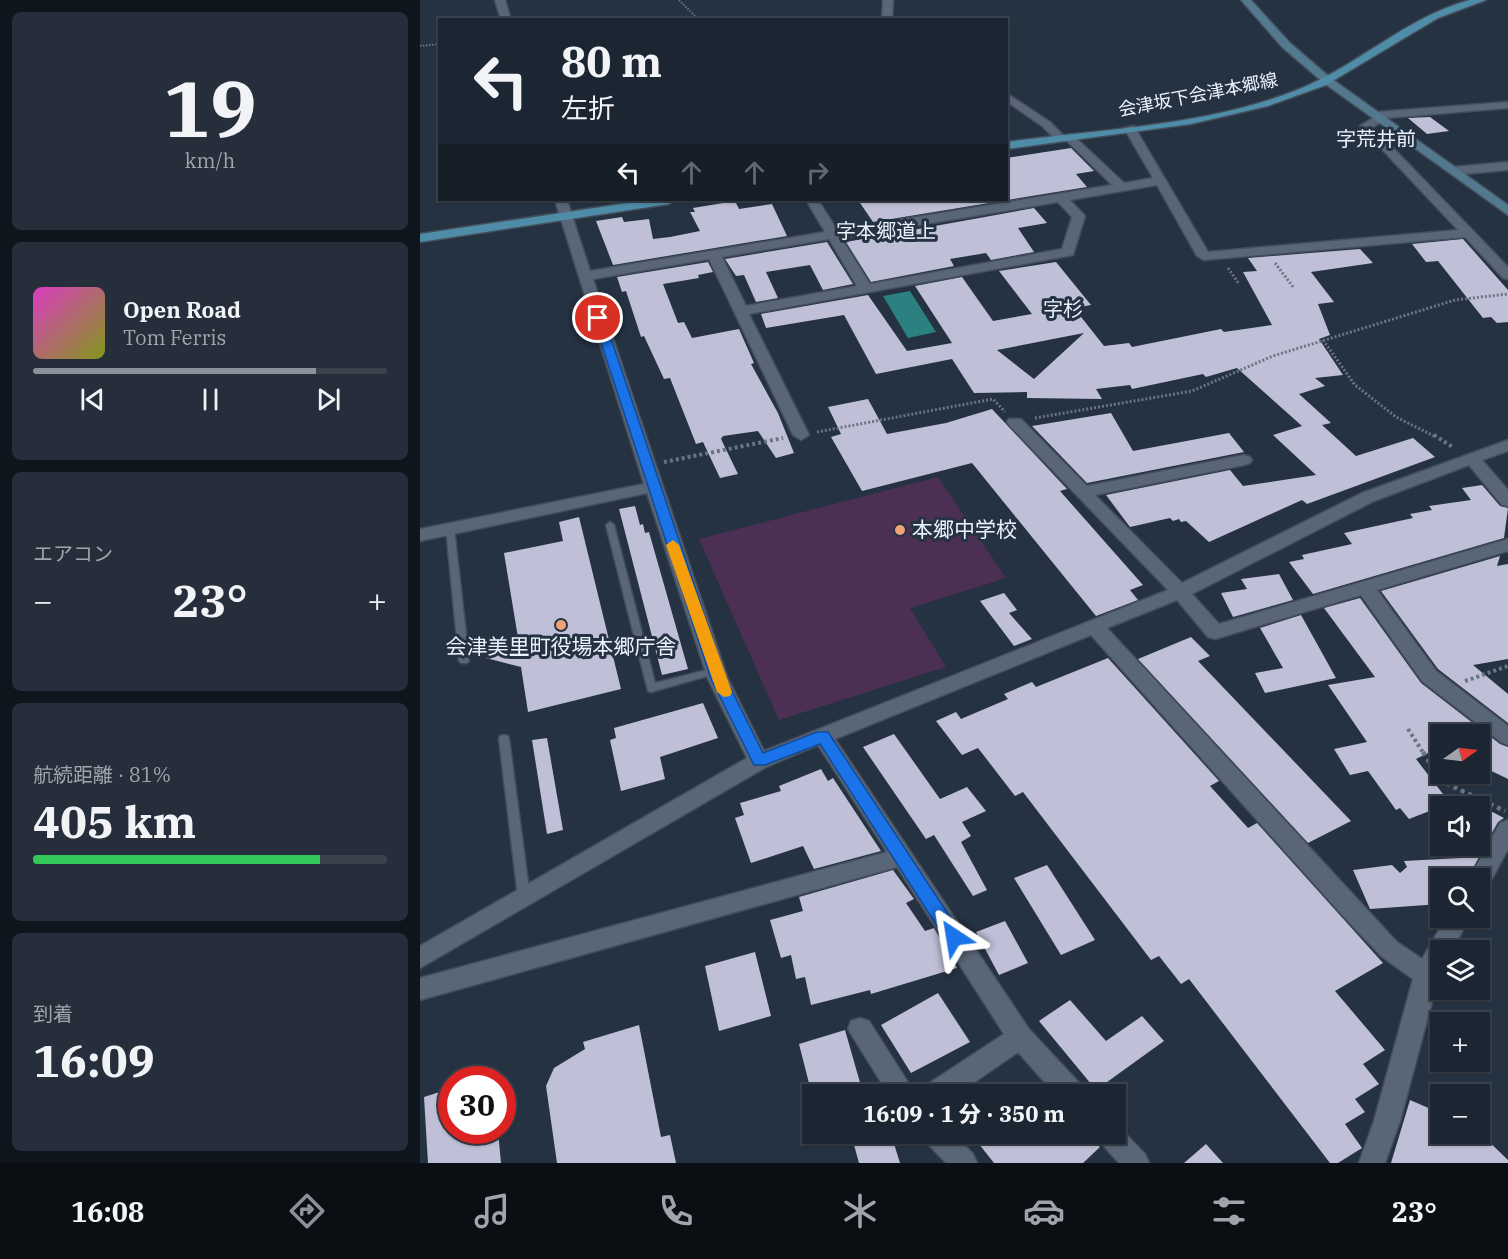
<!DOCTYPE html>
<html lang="ja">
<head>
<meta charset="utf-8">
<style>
  :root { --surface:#1c2632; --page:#252e3a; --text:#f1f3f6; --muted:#a0a5ac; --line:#3a434d; --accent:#8c9099 }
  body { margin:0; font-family:"IBM Plex Serif","Noto Sans JP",serif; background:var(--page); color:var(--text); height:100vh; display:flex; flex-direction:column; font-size:22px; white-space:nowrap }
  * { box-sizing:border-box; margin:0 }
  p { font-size:20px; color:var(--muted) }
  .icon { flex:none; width:33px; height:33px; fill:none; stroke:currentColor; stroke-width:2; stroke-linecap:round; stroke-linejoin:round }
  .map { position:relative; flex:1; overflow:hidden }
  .panel { display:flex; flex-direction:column; gap:12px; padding:12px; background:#0f151c; width:420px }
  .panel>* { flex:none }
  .banner { position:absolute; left:18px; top:18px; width:570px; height:183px; border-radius:0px; box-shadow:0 2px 4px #0004,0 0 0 2px var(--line); background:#1c2632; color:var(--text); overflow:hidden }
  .needle { width:39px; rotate:76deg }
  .fabs { position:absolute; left:1010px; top:724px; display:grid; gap:12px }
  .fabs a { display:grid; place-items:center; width:60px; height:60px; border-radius:0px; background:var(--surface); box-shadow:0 2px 4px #0004,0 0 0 2px var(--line); font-size:30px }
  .speed { position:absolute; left:18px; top:1066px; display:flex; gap:12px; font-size:30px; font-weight:700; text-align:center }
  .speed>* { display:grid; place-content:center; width:78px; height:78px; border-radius:50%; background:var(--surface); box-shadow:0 2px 4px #0004,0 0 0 2px var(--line); line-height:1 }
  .speed .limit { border:9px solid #d22; background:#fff; color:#111 }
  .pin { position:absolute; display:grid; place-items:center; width:51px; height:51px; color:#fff; margin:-26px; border:3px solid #fff; border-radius:50%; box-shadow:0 2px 6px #0007 }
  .me { position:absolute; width:66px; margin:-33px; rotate:327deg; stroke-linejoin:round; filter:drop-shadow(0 0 4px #0008) }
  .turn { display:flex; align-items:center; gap:21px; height:126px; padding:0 24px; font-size:27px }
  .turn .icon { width:78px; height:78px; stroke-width:2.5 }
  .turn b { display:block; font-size:42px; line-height:51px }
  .lanes { display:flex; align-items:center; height:57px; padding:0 24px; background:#0003; justify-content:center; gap:30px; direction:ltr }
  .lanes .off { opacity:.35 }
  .big { font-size:45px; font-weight:800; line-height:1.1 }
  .panel .widget { flex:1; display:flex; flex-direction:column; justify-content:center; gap:9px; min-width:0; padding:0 21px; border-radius:9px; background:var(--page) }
  .panel .dial { align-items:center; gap:0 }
  .dial b { font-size:78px; line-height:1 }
  .song { display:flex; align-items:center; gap:18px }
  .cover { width:72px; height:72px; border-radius:9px; background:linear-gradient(135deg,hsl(310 70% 55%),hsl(70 70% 35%)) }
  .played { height:6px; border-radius:3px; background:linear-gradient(90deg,var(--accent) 80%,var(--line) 80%) }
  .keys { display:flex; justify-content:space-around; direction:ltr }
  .heat { display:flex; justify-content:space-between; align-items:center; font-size:33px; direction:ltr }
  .charge { height:9px; border-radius:4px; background:linear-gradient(90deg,#34c759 81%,var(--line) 0) }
  .trip { position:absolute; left:382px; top:1084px; width:324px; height:60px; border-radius:0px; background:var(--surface); box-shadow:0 2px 4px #0004,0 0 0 2px var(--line); font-weight:800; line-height:60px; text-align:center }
  .dock { display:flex; height:96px; justify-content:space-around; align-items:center; background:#0b0f14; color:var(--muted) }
  .dock .icon { width:42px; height:42px }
  .dock .active { color:var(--accent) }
  .dock b { font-size:27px; color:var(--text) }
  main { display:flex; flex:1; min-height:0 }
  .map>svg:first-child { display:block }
</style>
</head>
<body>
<main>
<section class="panel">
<div class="widget dial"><b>19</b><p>km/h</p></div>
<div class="widget">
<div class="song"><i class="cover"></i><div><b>Open Road</b><p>Tom Ferris</p></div></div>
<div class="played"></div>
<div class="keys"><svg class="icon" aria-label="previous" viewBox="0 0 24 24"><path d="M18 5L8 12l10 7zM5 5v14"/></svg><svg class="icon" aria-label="pause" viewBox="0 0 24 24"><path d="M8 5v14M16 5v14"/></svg><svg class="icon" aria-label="next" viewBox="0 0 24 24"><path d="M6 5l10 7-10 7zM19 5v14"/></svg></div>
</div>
<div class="widget"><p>エアコン</p>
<div class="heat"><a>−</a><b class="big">23°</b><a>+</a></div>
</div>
<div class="widget"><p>航続距離 · 81%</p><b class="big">405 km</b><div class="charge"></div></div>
<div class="widget"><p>到着</p><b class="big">16:09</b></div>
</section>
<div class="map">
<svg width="1088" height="1163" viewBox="0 0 1088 1163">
  <rect width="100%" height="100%" fill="#253242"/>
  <polygon fill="#4b3054" points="518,477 586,578 490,608 526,667 359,720 279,539"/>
  <polygon fill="#2a8180" points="490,291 516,332 488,338 463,296"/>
  <g fill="#bfbfd7" fill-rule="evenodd">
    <polygon points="1010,117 1029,131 1007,134 988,118"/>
    <polygon points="651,148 674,171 656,174 667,187 453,222 438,200 586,200 586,158"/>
    <polygon points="315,201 319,209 352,204 367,236 193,265 176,221 202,217 204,222 229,219 233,239 250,237 280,231 270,212 275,212 273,208"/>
    <polygon points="614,208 627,223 598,228 614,252 571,260 566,253 530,259 534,266 451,282 426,242"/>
    <polygon points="1043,239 1088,290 1088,322 1077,323 1071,317 1063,318 1018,261 1006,262 992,244"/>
    <polygon points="407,242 433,284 403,290 390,265 346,272 358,298 336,302 324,275 316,276 305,259"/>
    <path d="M 940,249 L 953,263 L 891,272 L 914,302 L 898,304 L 910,335 L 899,339 L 923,375 L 895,378 L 905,386 L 879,394 L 911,423 L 902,425 L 936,456 L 993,438 L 1015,457 L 887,504 L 882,500 L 789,542 L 766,521 L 761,522 L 759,519 L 753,521 L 750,518 L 710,527 L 686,495 L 810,470 L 823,486 L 896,475 L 853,435 L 882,426 L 817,368 L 786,377 L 783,374 L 712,389 L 710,385 L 676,389 L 682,399 L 607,398 L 607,392 L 554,393 L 532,359 L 456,374 L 424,315 L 346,328 L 341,314 L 448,295 L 487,351 L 532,343 L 495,286 L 542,277 L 573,321 L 612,314 L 579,271 L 636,262 L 671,305 L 654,308 L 684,346 L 709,343 L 712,347 L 801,329 L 804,332 L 852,325 L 823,272 L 837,271 L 828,258 ZM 664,333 L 614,379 L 577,350 Z"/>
    <polygon points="288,262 293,272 278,275 279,278 243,284 258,323 264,322 272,338 319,329 334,363 331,364 358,413 374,453 356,458 338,431 303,436 301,439 318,474 300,478 283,442 276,444 250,378 244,379 224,336 221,337 206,291 202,292 197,277"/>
    <polygon points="448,399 467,434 526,423 572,409 647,489 640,491 723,585 710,590 718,600 676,616 552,463 442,491 411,437 421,434 408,407"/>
    <polygon points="691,413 713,451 809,433 824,452 667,483 612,426"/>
    <polygon points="1062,485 1080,506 1088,508 1084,538 893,594 869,562 884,559 882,555 932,544 924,533 993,518 990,514 1012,510 1009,506 1051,500 1042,488"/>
    <polygon points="215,506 220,525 223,524 225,533 229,532 268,669 242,675 199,509"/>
    <polygon points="159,517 201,689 108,712 101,667 66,658 100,650 84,553 143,541 139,522"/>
    <polygon points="1080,556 1077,566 1088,564 1088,659 1053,665 1088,694 1088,723 1018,669 961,591"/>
    <polygon points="859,574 873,600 813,617 801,593 827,589 821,579"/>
    <polygon points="584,593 597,610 589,613 612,639 594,646 560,601"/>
    <polygon points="940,598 1001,683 1080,744 1088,747 1088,779 1059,765 1059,735 1020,735 1020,747 996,759 1033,807 1020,807 989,819 980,808 976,810 948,771 930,775 914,749 947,742 908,685 955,677 904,608"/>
    <polygon points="881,615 916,678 845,693 835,673 863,668 840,628"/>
    <polygon points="771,637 790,656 778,661 931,821 888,843 718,659"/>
    <polygon points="688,658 799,781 790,786 828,828 837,823 963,963 915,991 965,1050 943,1064 959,1084 935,1099 945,1112 925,1124 942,1148 918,1163 910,1163 769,979 761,984 739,956 731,960 603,792 595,796 558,748 542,755 516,721 536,712 541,719 588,699 584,694 612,682 616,687"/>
    <polygon points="283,703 298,738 240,757 245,779 201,791 190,740 196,738 194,728"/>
    <polygon points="474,734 520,799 547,787 566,811 542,822 551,836 541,842 567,890 553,896 514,835 506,839 443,747"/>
    <polygon points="127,738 143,830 127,834 112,740"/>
    <polygon points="401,769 408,781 413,778 461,851 394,869 383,846 331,863 315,818 324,815 320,803 361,791 359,786"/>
    <polygon points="1059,805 1084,818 1078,822 1059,856"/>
    <polygon points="1059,857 1047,879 1020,879 1020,904 950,909 933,870 972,865 980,873 987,867 984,861"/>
    <polygon points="627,865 675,940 641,955 594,878"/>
    <polygon points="473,870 494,899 486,903 505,931 514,928 537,968 451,994 450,990 391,1005 385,977 376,979 371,955 361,958 350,920 383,911 379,897"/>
    <polygon points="585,921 608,963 579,975 556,932"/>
    <polygon points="335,952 351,1016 299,1031 285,966"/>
    <polygon points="518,993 550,1042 491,1073 461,1025"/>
    <polygon points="650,1000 686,1041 722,1016 744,1041 676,1090 619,1021"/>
    <polygon points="219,1025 241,1137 250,1135 256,1163 137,1163 126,1086 134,1068 165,1049 163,1042"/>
    <polygon points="425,1030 441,1086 412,1095 392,1095 379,1044"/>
    <polygon points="32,1088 32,1131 78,1131 81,1163 8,1163 4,1097"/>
    <polygon points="990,1100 1020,1113 1020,1134 1061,1134 1088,1160 1088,1163 971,1163"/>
    <polygon points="431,1134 471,1134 480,1163 439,1163"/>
    <polygon points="551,1134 596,1134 605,1145 617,1134 667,1134 680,1147 663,1163 574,1163"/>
    <polygon points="786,1144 803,1163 764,1163"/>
  </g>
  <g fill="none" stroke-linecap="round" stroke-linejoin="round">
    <g stroke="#434d5b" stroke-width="3">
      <g id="service">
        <polygon points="190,522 194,525 235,683 295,668 298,669 300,671 298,673 231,692 228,691 186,525"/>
        <polygon points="30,525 34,528 49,661 47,663 41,663 39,661 26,528"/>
        <polygon points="84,735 88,736 89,739 110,897 108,900 104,902 100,900 98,897 79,739 80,736"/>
      </g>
    </g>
    <g stroke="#434d5b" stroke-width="3">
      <g id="minor">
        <polygon points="75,0 85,0 91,20 81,20"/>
        <polygon points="463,0 473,0 472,20 462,20"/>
        <path d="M 586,93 L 630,122 L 644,136 L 653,135 L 704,183 L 733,178 L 704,128 L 714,126 L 788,252 L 1038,230 L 940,126 L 953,118 L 950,115 L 956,112 L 1088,102 L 1088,108 L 966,118 L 953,127 L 1088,267 L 1088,279 L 1083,278 L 1045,237 L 784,260 L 777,256 L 737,185 L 650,200 L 665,216 L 653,255 L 329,314 L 389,435 L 381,440 L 373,435 L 289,259 L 173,279 L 308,679 L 344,751 L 748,590 L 589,425 L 587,422 L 589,419 L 601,419 L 667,486 L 824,455 L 830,457 L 832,460 L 830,463 L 824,465 L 675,495 L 762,583 L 942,493 L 1088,440 L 1088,451 L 1062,460 L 1088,490 L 1088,506 L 1082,505 L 1049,465 L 954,501 L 772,594 L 799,624 L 1088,539 L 1088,551 L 957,590 L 1016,671 L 1088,726 L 1088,745 L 1081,742 L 1002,681 L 941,595 L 795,639 L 788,637 L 757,600 L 687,628 L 977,942 L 1002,959 L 1026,918 L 1049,918 L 1032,951 L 1020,951 L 1020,972 L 980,1121 L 965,1163 L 939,1163 L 954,1121 L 993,979 L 961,956 L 924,917 L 671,635 L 415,739 L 609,1029 L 662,1086 L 666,1095 L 636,1095 L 598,1052 L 536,1095 L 501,1095 L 505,1086 L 584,1034 L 477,867 L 0,1000 L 0,978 L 467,852 L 398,745 L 346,767 L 0,968 L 0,946 L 327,758 L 288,679 L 227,493 L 0,541 L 0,529 L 224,484 L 135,200 L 147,200 L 170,271 L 405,232 L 386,200 L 398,200 L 417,230 L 692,185 L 645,139 L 636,140 L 622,126 L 586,101 ZM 638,202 L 652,217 L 642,249 L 450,284 L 421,238 ZM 409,239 L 437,286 L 326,306 L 302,257 Z"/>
        <polygon points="1088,162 1088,170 1033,175 1027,171 1033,167"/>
        <polygon points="1088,820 1088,849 1067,888 1059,890 1059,879 1049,879 1080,823"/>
        <polygon points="440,1018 449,1021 496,1095 469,1095 428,1029 431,1021"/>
        <polygon points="696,1124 725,1154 729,1163 699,1163 681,1143 677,1134 696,1134"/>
        <polygon points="503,1134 534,1134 553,1154 557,1163 526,1163 507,1143"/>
      </g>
    </g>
    <g stroke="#434d5b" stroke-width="3">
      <polygon id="secondary" points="821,0 831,0 870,43 912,79 1088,205 1088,215 904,83 862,47"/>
    </g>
    <g stroke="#434d5b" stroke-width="3">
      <g id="primary">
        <path d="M 1050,0 L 1066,0 L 1018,18 L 906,85 L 848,106 L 771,124 L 586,149 L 586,142 C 682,129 786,126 877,90 C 938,66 986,17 1050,0 Z"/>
        <polygon points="228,200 255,200 249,204 0,242 0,234"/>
      </g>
    </g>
    <g stroke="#6a7583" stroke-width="2" stroke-dasharray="1.5 1.5" stroke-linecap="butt">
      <polyline points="259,0 279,20"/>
      <polyline points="0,46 20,44"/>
    </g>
    <g stroke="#6a7583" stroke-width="3" stroke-dasharray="2 2" stroke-linecap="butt">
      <polyline points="855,263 874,288"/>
      <polyline points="808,268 819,284"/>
      <polyline points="903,340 935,385 976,417 1016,437"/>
      <polyline points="615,418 772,391 853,356 1035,300 1088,294"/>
      <polyline points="397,432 573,399 585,412"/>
    </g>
    <g stroke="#6a7583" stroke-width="4" stroke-dasharray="3 3" stroke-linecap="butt">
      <polyline points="1014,435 1034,448"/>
      <polyline points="244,462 363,438"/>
      <polyline points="1045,681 1088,666"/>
      <polyline points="988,729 1004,754"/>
    </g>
    <polyline stroke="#6a7583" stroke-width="4.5" stroke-dasharray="4 4" stroke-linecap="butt" points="1003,752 1021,781 1085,811"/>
    <use href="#service" fill="#586678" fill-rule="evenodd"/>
    <use href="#minor" fill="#586678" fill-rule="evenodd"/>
    <use href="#secondary" fill="#53798f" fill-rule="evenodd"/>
    <use href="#primary" fill="#4e8ca7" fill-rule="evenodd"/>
  </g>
  <polygon fill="#1a73e8" stroke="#114b97" stroke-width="1.5" points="178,315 184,318 306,679 343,753 397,732 408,732 540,932 543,937 540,943 534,945 528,943 400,744 345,765 334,765 291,679 173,318"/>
  <polygon fill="#f59e0b" points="253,540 259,545 312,692 310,696 304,697 297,692 246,545"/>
  <g fill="#efa377" stroke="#253242" stroke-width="2">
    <circle cx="480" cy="530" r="6"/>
    <circle cx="141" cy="625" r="6"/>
  </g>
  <g text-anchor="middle" stroke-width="6" stroke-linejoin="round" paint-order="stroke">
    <g font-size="18" fill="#eaf2fc" stroke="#253242">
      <text transform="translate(778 95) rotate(-11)" y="6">会津坂下会津本郷線</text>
    </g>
    <g font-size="20" fill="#eaf2fc" stroke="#253242">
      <text x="956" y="146">字荒井前</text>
      <text x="466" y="238">字本郷道上</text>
      <text x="643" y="316">字杉</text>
    </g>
    <g font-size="21" fill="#eaf2fc" stroke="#253242" text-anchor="start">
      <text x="492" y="537">本郷中学校</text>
      <text x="141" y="654" text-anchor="middle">会津美里町役場本郷庁舎</text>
    </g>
  </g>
</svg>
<div class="fabs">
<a><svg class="needle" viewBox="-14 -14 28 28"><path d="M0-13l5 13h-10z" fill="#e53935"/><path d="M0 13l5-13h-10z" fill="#a0a5ac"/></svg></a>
<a><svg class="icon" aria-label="sound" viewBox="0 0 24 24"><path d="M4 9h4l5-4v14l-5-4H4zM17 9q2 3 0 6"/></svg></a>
<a><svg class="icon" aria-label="search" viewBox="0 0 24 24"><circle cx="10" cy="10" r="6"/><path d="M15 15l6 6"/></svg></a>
<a><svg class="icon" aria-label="layers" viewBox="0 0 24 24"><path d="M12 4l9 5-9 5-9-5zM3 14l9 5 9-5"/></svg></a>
<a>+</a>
<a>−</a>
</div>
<div class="speed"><div class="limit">30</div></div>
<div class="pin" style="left:178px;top:318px;background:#d93025"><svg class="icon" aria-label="arrive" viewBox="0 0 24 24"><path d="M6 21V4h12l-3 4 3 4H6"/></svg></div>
<svg class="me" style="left:534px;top:937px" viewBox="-20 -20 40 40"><path d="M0-17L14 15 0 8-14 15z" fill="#1a73e8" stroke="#fff" stroke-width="4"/></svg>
<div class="trip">16:09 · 1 分 · 350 m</div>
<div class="banner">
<div class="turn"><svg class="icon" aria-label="left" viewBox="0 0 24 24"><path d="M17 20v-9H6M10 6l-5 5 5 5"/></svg><div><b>80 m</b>左折</div></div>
<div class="lanes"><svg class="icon" aria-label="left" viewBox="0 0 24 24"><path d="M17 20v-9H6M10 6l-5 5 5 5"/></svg><svg class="icon off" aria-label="ahead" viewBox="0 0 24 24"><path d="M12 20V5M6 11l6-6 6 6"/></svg><svg class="icon off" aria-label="ahead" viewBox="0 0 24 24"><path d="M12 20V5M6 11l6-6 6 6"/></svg><svg class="icon off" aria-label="right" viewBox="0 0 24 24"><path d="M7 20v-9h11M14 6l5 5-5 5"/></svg></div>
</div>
</div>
</main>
<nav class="dock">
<b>16:08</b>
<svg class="icon active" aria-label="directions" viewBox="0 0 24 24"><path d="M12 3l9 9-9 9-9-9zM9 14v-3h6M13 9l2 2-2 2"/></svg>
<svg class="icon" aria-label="music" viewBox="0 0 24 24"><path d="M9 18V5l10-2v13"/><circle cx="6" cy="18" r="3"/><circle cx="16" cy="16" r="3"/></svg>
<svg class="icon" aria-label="phone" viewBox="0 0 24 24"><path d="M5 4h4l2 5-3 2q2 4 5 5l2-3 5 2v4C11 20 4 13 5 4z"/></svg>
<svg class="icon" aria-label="climate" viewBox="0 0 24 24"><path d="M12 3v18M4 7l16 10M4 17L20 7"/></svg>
<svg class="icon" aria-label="car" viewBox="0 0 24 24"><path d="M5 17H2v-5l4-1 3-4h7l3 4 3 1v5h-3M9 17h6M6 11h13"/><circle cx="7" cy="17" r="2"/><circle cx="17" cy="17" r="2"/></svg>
<svg class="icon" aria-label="filters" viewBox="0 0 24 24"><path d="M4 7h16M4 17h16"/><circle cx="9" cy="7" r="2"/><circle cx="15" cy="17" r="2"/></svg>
<b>23°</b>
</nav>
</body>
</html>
